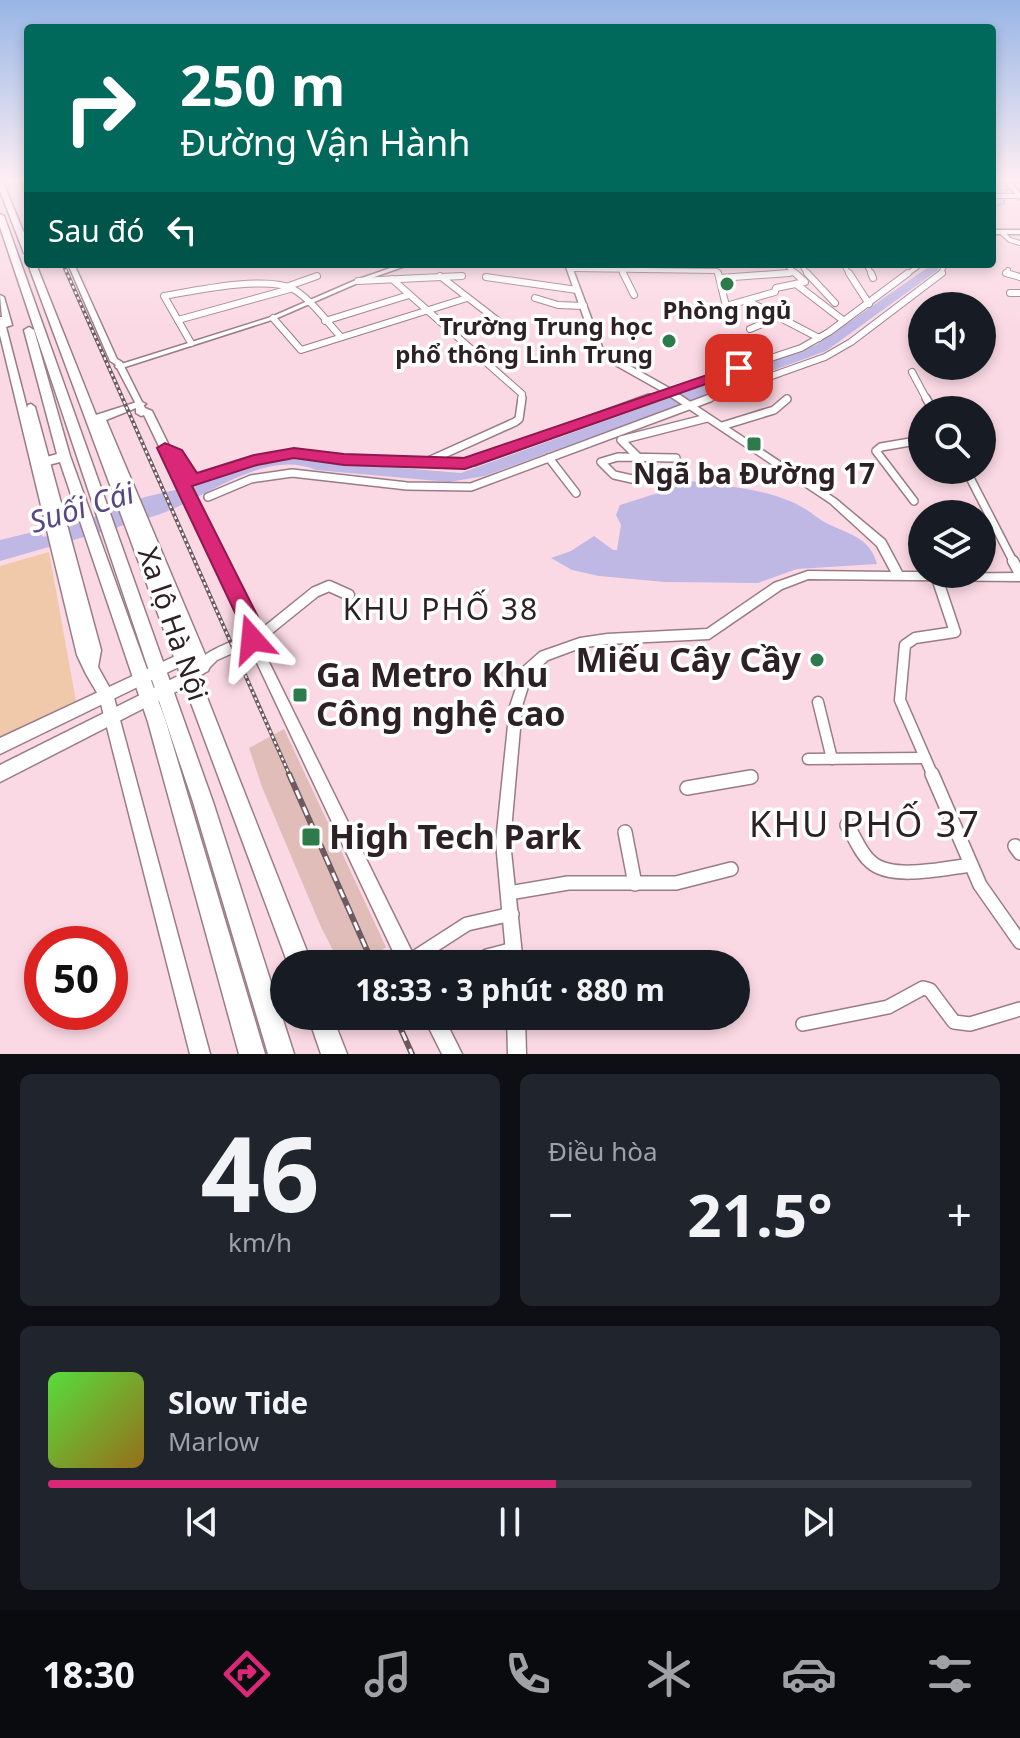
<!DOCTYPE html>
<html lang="vi">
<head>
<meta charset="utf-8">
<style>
  :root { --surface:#171b24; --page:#20242c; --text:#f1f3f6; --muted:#9ea1a6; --line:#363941; --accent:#db2777 }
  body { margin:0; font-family:"Noto Sans",sans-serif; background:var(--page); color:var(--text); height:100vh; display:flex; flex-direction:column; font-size:30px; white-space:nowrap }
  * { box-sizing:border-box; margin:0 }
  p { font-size:26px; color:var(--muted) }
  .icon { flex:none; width:44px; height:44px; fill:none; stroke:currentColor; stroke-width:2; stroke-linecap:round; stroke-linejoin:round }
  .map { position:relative; height:1054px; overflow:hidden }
  .drawer { display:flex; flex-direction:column; gap:20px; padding:20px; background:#0d0f14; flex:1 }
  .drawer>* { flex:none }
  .guide { position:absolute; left:24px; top:24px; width:972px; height:244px; border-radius:8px; box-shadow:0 4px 12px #0003; background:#00695c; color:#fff; overflow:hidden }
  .buttons { position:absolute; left:908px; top:292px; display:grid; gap:16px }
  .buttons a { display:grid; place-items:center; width:88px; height:88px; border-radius:50%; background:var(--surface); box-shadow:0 4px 12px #0003; font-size:40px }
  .speed { position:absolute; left:24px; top:926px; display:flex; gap:16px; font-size:40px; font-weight:700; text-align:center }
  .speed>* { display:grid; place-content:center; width:104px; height:104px; border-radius:50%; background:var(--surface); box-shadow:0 4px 12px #0003; line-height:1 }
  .speed .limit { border:12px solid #d22; background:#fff; color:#111 }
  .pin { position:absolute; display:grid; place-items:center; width:68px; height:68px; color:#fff; margin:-34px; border-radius:16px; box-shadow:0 4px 12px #0006 }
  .me { position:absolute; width:88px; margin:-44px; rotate:342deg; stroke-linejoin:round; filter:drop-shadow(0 0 6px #0008) }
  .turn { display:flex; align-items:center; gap:28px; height:168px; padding:0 24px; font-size:36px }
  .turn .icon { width:104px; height:104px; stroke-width:2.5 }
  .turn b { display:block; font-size:56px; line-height:68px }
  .then { display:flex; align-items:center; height:76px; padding:0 24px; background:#0003; gap:16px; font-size:30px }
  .big { font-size:60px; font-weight:700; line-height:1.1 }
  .drawer .tile { flex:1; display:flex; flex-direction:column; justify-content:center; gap:12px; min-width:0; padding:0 28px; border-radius:12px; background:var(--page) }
  .drawer .dial { align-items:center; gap:0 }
  .dial b { font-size:104px; line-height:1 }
  .song { display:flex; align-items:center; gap:24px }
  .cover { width:96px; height:96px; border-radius:12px; background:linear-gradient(135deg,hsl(110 70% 55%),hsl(40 70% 35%)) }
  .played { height:8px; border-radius:4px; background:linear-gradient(90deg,var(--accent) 55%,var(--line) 55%) }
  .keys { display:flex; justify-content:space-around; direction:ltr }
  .heat { display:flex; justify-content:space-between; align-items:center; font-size:44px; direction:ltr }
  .drawer .tiles { flex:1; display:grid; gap:20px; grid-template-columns:1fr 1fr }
  .tile:last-child { grid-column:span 2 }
  .trip { position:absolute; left:270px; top:950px; width:480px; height:80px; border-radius:40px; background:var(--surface); box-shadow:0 4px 12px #0003; font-weight:700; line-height:80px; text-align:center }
  .menu { display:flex; height:128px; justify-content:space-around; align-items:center; background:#090b0e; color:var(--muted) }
  .menu .icon { width:56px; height:56px }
  .menu .active { color:var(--accent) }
  .menu b { font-size:36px; color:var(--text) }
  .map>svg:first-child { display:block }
</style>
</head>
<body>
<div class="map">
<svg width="1020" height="1054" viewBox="0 0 1020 1054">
  <rect width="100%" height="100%" fill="#fbd9e4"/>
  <polygon fill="#f0c9ab" points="49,552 76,701 0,737 0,566"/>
  <g fill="#bfb7e4">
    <path d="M 927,264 L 939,264 L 938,270 L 826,351 L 485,476 L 449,482 L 316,470 C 263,447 202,502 154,516 C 103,532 51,546 0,561 L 0,540 L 37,531 L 44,537 L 145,497 L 192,486 L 252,464 L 275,459 L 302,456 L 329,462 L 461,473 L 816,345 L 927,268 Z"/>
    <path d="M 678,479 C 714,485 769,488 800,506 C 810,511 817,518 826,523 C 848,534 870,537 877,564 L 797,569 L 758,583 L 665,582 L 599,576 L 572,570 L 551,558 L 571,551 L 594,536 L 613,550 L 617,550 L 621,525 L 616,515 L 620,505 L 661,492 Z"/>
  </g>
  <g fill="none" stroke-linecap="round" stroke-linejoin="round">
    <g stroke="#bfb7e4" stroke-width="2">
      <polyline points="1005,194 1005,190 1011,190"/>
      <polyline points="992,208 1004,203 1004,198"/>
    </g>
  </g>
  <polygon fill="#e0bdb8" points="284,729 386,947 364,964 340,964 321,927 262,787 249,748"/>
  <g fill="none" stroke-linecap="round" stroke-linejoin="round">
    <g stroke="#9a7c86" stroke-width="6">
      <g id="minor-far4">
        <polyline points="992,196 1020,196"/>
        <polyline points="1001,232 1010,240 1020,243"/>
        <polyline points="785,264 798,275"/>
        <polyline points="801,264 808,275"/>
        <polyline points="843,264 850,275"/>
        <polyline points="866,264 872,275"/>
        <polyline points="570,269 717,271 718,275"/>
        <polyline points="621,269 624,275"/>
        <polyline points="1008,270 1006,274 1012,275"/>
        <polyline points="759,275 795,273"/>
        <polyline points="906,275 921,264"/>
        <polyline points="940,275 945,264"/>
      </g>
    </g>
    <g stroke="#9a7c86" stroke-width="8">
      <g id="minor-far3">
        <polyline points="623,273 634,295"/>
        <polyline points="718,273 726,306 775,292 776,288 805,282 795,273"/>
        <polyline points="807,273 835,303"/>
        <polyline points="849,273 869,304"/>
        <polyline points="871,273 873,278"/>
        <polyline points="1006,273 1020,277"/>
        <polyline points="440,276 502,324"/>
        <polyline points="486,277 577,290"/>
        <polyline points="720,278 789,273"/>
        <polyline points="392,279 522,394 521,400"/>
        <polyline points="358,281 462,276"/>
        <polyline points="796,284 844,321"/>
        <polyline points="286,287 317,276"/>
        <polyline points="1010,293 1020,293"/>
        <polyline points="535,298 558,305 584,306"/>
        <polyline points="748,301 819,338"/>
        <polyline points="273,318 301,350 467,298"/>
        <polyline points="178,320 290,289"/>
        <polyline points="325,321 409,295"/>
        <polyline points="750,329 777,318"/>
        <path d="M 191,343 L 164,296 C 193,291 267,275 293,289 C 312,300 326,321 341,337"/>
        <polyline points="912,372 927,400"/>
        <polyline points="644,400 801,348 829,332 908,273"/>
        <polyline points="704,400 825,357 851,342 942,273"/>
      </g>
    </g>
    <g stroke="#9a7c86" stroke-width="10">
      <g id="minor-far2">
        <polyline points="926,398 933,410"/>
        <polyline points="722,426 774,410 787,399"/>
        <polyline points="165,448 177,453 193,481 254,460 294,453 344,460 474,462 649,398"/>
        <polyline points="549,458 576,493"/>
        <polyline points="640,459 621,440 707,418"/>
        <polyline points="424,463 515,422 519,419 522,398"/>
        <polyline points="966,470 1014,563"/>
        <polyline points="632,479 614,475 601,462 618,457 676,458"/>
        <polyline points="208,497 251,479 292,473 407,486 471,487 710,398"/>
        <polyline points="914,501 876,451 881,447 922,440"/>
      </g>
    </g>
    <g stroke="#9a7c86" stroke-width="13">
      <g id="minor-far1">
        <polyline points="1013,561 1020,574"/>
        <polyline points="253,642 315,592 329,586 349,595"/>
        <polyline points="818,702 832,759"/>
        <polyline points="808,759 925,758"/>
        <polyline points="933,776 900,700 905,645 915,638 955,632 936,575"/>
      </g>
    </g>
    <g stroke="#9a7c86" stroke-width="16">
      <g id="minor">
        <polyline points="932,774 980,885 1020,942"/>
        <polyline points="687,788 751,777"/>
        <path d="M 847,825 C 855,837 860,853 871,862 C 892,881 946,868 971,865"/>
        <polyline points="625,832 635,884"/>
        <polyline points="1015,846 1020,853"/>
        <polyline points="509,893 568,883 676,883 731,869"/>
        <polyline points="408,962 467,924 512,914"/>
        <polyline points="476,964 487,956 514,949"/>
        <polyline points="803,1024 888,1007 923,988 930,990 954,1022 970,1024 1020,1009"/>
      </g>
    </g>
    <g stroke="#9a7c86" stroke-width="3">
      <g id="tertiary">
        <polygon points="402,264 411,264 360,282 275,319 122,368 116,368 115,366 271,317 356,280"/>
        <polygon points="565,264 571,264 602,347 607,353 671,389 836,499 885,540 902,572 922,572 922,574 1020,573 1020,581 808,579 782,589 709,639 607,644 580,648 548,660 532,674 522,706 510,842 523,964 507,964 496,842 510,706 523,667 540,652 580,638 607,634 707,629 774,583 808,571 891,572 877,546 830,503 665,393 601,357 594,347"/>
        <polygon points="507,1016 525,1016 526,1054 508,1054"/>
      </g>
    </g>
    <g stroke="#9a7c86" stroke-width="3">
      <g id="secondary">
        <rect x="992" y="230" width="28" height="4"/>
        <path d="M 68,264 L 74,264 L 117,359 L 122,362 L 145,408 L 152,411 L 255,621 L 259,642 L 418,964 L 399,964 L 249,646 L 217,660 L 203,674 L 198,676 L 193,674 L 191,670 C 204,650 225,645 245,636 L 243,621 L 144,415 L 141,416 L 136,413 L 136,404 L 115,364 L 110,361 Z"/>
        <polygon points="0,295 4,297 12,325 6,327 27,408 28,405 31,404 35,407 101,650 98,667 113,694 210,1054 190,1054 99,696 86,674 77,655 0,335 0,317 2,317"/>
        <polygon points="423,1016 443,1016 462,1054 442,1054"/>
      </g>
    </g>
    <g stroke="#9a7c86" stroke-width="3">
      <g id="primary">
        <polygon points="184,652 189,654 191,658 189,662 0,754 0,738"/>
        <polygon points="192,669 197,671 199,676 197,681 0,782 0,765"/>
      </g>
    </g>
    <g stroke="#9a7c86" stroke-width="3">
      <g id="trunk">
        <polygon points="1002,179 1009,179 1020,193 1020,199"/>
        <polygon points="0,180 3,182 28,243 28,255 24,253 0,191"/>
        <polygon points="0,214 4,216 213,802 294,1054 268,1054 193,802 0,227"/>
        <polygon points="28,264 36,264 96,415 140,401 146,404 106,420 210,666 208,671 202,674 197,672 312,964 288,964"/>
        <polygon points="29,327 34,330 70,456 166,722 265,1054 239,1054 148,722 60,462 37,468 31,464 33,461 57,454 24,330"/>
        <polygon points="308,1016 332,1016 347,1054 321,1054"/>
      </g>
    </g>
    <use href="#minor-far4" stroke="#fff" stroke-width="4"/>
    <use href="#minor-far3" stroke="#fff" stroke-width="6"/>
    <use href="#minor-far2" stroke="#fff" stroke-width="7"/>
    <use href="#minor-far1" stroke="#fff" stroke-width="10"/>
    <use href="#minor" stroke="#fff" stroke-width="13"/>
    <use href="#tertiary" fill="#fff" fill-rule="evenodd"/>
    <use href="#secondary" fill="#fff" fill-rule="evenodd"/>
    <use href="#primary" fill="#fff" fill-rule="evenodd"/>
    <use href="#trunk" fill="#fff" fill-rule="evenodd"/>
    <g stroke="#6d5a60" stroke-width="4">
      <g id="rail-far1">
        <polyline points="21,179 28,195"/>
        <polyline points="63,264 290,776"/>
      </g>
    </g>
    <g stroke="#6d5a60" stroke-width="6">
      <g id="rail">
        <polyline points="289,774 373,964"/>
        <polyline points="395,1016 412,1054"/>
      </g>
    </g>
    <use href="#rail-far1" stroke="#fff" stroke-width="2" stroke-dasharray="3" stroke-linecap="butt"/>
    <use href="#rail" stroke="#fff" stroke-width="3" stroke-dasharray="9" stroke-linecap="butt"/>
  </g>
  <linearGradient id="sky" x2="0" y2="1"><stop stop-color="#97b5e6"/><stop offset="0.55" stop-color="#fdeef3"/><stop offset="1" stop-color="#fdeef3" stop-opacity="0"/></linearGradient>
  <rect width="1020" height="327" fill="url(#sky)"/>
  <polygon fill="#db2777" stroke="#8e194d" stroke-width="2" points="739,364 745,368 743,371 465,469 344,465 294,458 257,465 192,486 260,621 262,639 259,645 252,648 244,645 239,621 157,448 165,443 182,450 197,473 254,455 294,448 344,454 464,458"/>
  <g fill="#2d7b4a" stroke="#fff" stroke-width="3">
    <circle cx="727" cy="284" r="8"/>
    <circle cx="669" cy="341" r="8"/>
    <rect x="746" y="436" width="16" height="16" rx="4"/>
    <circle cx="817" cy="660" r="8"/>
    <rect x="292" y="687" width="16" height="16" rx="4"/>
    <rect x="301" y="827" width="20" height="20" rx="4"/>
  </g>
  <g text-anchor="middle" stroke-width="7" stroke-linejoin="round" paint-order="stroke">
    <g font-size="24" font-weight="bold" fill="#2d2125" stroke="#fff">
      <text x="727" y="319">Phòng ngủ</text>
      <text x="653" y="335" text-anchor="end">Trường Trung học<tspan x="653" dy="28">phổ thông Linh Trung</tspan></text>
    </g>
    <g font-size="28" font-weight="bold" fill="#2d2125" stroke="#fff">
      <text x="754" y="484">Ngã ba Đường 17</text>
    </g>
    <g font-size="28" fill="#2d2125" stroke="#fff">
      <text transform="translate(173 624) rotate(71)" y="10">Xa lộ Hà Nội</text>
    </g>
    <g font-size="30" font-style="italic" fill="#564883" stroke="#fff">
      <text transform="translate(82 508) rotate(-17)" y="10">Suối Cái</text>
    </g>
    <g font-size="30" letter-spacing="2" fill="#2d2125" stroke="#fff">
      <text x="441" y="620">KHU PHỐ 38</text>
    </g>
    <g font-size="34" font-weight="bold" fill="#2d2125" stroke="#fff" text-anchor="start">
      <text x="801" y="672" text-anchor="end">Miếu Cây Cầy</text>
      <text x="316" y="687">Ga Metro Khu<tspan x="316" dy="39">Công nghệ cao</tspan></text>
      <text x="329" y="849">High Tech Park</text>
    </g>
    <g font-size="36" letter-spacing="2" fill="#2d2125" stroke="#fff">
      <text x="865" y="837">KHU PHỐ 37</text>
    </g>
  </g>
</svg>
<div class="buttons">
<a><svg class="icon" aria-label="sound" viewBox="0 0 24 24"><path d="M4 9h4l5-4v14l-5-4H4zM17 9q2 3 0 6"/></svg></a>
<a><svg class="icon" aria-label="search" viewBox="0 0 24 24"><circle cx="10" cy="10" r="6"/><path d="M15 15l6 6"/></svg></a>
<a><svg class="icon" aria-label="layers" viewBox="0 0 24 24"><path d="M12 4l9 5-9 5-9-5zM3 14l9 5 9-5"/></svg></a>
</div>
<div class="speed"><div class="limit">50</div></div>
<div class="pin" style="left:739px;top:368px;background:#d93025"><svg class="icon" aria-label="arrive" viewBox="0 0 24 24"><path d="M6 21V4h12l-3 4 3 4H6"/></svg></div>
<svg class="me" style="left:252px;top:639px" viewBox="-20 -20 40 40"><path d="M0-17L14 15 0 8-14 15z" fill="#db2777" stroke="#fff" stroke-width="4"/></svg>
<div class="trip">18:33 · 3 phút · 880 m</div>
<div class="guide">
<div class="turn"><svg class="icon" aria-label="right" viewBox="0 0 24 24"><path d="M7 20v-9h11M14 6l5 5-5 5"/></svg><div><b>250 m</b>Đường Vận Hành</div></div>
<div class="then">Sau đó<svg class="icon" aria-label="left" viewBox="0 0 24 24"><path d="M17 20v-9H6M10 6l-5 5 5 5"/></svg></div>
</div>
</div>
<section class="drawer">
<div class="tiles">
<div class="tile dial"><b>46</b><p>km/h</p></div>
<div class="tile"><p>Điều hòa</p>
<div class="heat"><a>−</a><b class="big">21.5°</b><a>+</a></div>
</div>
<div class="tile">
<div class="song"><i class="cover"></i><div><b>Slow Tide</b><p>Marlow</p></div></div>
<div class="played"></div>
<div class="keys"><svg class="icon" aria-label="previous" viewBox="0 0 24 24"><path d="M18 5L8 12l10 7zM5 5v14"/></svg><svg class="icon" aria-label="pause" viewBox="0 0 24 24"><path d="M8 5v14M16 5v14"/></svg><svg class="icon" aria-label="next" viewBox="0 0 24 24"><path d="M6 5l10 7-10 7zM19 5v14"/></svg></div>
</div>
</div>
</section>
<nav class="menu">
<b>18:30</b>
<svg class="icon active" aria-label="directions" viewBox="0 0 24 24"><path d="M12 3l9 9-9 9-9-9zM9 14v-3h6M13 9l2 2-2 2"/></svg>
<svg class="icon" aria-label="music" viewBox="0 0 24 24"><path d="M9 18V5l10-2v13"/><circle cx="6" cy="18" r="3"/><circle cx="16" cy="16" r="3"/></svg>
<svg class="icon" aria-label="phone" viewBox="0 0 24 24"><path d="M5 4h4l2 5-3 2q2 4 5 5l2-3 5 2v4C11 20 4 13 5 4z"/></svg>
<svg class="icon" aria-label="climate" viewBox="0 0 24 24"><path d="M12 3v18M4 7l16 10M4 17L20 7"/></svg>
<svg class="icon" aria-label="car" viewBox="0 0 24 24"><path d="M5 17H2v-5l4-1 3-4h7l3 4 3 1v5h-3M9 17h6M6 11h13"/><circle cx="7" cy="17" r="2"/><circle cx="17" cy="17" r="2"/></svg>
<svg class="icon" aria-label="filters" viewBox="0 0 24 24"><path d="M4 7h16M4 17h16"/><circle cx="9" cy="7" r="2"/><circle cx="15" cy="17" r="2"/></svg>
</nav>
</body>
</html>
